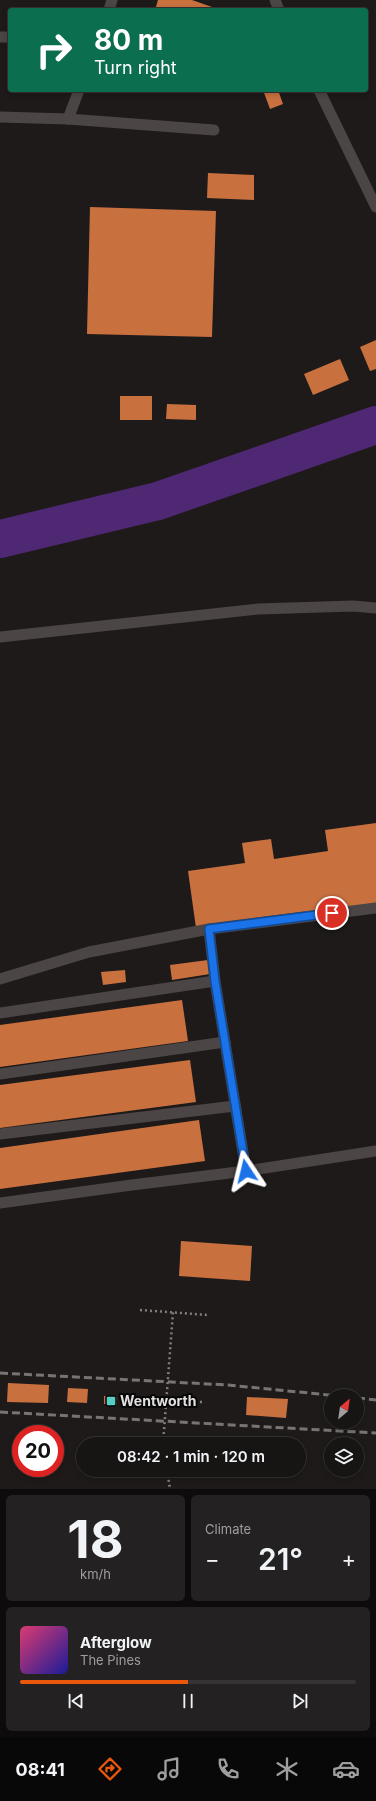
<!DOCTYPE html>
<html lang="en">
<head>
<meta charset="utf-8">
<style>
  :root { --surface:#171414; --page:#242122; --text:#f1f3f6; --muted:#9e9ea0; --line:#363334; --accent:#ea580c }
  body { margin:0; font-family:Inter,sans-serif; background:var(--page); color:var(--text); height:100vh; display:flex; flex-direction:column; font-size:15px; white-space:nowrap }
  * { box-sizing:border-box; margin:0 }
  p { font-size:13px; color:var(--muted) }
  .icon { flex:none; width:22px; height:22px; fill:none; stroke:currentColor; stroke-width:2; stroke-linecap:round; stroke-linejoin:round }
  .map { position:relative; height:1489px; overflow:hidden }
  .panel { display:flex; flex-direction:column; gap:6px; padding:6px; background:#0d0b0b; flex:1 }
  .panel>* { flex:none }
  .top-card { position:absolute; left:8px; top:8px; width:360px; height:84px; border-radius:4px; box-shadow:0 2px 6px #0003,0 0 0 1px var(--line); background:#0b6e4f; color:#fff; overflow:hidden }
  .needle { width:26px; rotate:29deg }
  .fabs { position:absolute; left:324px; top:1389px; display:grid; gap:8px }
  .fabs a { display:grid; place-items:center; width:40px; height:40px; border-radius:50%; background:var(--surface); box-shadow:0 2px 6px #0003,0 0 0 1px var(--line); font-size:20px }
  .speed { position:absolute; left:12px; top:1425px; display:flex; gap:8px; font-size:20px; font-weight:700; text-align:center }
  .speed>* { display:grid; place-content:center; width:52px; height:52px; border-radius:50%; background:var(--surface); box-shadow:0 2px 6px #0003,0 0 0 1px var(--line); line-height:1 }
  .speed .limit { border:6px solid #d22; background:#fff; color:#111 }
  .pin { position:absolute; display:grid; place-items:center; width:34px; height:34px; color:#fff; margin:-17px; border:2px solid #fff; border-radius:50%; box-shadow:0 1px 4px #0007 }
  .me { position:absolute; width:44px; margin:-22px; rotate:350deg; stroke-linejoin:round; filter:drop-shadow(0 0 3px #0008) }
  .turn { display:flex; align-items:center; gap:14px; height:84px; padding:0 20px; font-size:18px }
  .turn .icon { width:52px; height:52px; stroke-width:2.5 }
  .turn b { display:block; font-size:28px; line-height:34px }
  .big { font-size:30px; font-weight:600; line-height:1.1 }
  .panel .card { flex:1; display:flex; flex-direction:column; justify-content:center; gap:6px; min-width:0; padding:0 14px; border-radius:6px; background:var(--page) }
  .panel .dial { align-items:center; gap:0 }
  .dial b { font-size:52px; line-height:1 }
  .song { display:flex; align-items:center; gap:12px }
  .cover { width:48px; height:48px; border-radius:6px; background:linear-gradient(135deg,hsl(340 70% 55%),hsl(240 70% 35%)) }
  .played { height:4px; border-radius:2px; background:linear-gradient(90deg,var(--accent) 50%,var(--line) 50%) }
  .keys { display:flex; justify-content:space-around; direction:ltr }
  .heat { display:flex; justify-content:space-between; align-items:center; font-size:22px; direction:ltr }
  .panel .tiles { flex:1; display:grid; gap:6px; grid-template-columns:1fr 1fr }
  .card:last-child { grid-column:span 2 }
  .trip { position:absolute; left:76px; top:1437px; width:230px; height:40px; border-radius:20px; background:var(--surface); box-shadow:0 2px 6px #0003,0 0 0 1px var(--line); font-weight:600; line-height:40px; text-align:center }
  .tabs { display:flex; height:64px; justify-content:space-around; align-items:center; background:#090808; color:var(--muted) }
  .tabs .icon { width:28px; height:28px }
  .tabs .selected { color:var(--accent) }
  .tabs b { font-size:18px; color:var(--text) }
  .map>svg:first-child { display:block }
</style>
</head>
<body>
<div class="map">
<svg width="376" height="1489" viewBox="0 0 376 1489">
  <rect width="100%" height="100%" fill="#1f1a1a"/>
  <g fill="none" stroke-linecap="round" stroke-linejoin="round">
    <polyline stroke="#4f2874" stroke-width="38" points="0,539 158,501 376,425"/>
  </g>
  <g fill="#c8713f">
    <polygon points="158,0 192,0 212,7 211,10 155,10"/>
    <polygon points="263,90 278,90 283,104 270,109"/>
    <polygon points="208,173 254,175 254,200 207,198"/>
    <polygon points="90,207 216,211 212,337 87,334"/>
    <polygon points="376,340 376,369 370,371 360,347"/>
    <polygon points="340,359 349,380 313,395 304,374"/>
    <rect x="120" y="396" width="32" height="24"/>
    <polygon points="167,404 196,405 196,420 166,419"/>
    <polygon points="376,823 376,903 196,928 188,871 245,863 242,843 271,839 274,859 328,851 325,830"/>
    <polygon points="208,960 210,974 172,980 170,965"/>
    <polygon points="125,970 126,982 103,985 101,972"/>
    <polygon points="182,1000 188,1041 0,1067 0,1025"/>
    <polygon points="190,1060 196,1102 0,1128 0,1085"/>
    <polygon points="199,1120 205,1161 0,1189 0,1148"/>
    <polygon points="181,1241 252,1246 250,1281 179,1276"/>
    <polygon points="8,1383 49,1385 48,1403 7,1402"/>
    <polygon points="68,1388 88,1389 87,1403 67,1402"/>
    <polygon points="104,1396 117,1397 117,1405 104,1404"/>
    <polygon points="247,1397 288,1399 286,1418 246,1415"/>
  </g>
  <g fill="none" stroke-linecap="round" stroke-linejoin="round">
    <g stroke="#837f7f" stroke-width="2.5" stroke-dasharray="2 3" stroke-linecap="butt">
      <polyline points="140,1310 208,1315"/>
      <polyline points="135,1400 202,1402"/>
      <polyline points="163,1444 173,1312"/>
      <polyline points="167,1470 170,1489"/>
    </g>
    <g stroke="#4b4546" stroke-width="11">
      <polyline points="275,0 279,10"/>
      <polyline points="109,10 112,0"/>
      <polyline points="0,37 10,37"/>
      <polyline points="319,90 376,207"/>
      <polyline points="0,117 68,119 214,130"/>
      <polyline points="68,119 79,90"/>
      <polyline points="0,637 258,609 353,606 376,608"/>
      <polyline points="209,929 215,981"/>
      <polyline points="0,979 89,952 209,929 376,908"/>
      <polyline points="0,1013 215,981 246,1171"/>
      <polyline points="0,1074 225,1042"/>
      <polyline points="0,1134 235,1106"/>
      <polyline points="0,1203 132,1185 246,1171 376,1151"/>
    </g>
    <g stroke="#787474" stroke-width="3" stroke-dasharray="8 4" stroke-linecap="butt">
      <polyline points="0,1373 228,1385 339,1396"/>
      <polyline points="357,1398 376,1400"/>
      <polyline points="0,1412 376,1433"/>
    </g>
  </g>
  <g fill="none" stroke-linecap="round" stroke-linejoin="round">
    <g stroke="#114b97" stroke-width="10">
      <polyline id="route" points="246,1171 215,981 209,929 332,913"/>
    </g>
    <use href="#route" stroke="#1a73e8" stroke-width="7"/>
  </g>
  <rect fill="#56cec3" stroke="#070606" stroke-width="1.5" x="106" y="1396" width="10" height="10" rx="2"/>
  <g text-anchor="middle" stroke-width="4" stroke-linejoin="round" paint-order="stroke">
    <g font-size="14" font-weight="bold" fill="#e3e0e0" stroke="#070606" text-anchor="start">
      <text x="120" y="1406">Wentworth</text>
    </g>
  </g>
</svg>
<div class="fabs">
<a><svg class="needle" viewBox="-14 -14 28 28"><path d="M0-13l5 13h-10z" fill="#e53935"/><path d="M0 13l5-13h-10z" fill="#9e9ea0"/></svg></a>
<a><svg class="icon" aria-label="layers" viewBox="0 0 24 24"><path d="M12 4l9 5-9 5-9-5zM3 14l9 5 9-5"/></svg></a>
</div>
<div class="speed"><div class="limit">20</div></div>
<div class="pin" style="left:332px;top:913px;background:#d93025"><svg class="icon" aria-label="arrive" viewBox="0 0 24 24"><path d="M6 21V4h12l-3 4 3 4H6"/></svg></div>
<svg class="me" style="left:246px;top:1171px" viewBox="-20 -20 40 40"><path d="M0-17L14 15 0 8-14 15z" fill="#1a73e8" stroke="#fff" stroke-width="4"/></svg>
<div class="trip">08:42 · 1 min · 120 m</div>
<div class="top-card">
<div class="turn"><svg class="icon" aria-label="right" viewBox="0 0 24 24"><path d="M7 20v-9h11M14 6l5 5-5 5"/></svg><div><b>80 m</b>Turn right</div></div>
</div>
</div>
<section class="panel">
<div class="tiles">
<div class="card dial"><b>18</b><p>km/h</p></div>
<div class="card"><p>Climate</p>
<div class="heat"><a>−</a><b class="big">21°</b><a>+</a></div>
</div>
<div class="card">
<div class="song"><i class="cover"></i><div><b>Afterglow</b><p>The Pines</p></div></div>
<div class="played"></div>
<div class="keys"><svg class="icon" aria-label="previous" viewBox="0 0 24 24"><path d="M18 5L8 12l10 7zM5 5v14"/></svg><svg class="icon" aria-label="pause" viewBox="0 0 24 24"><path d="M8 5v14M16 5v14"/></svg><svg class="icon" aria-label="next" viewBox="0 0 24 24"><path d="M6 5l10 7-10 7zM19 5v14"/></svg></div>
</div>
</div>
</section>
<nav class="tabs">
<b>08:41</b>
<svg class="icon selected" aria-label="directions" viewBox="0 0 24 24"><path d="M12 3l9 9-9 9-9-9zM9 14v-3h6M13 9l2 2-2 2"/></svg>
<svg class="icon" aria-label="music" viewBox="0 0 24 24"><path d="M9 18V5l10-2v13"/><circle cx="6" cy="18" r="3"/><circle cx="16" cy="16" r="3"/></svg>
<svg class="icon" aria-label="phone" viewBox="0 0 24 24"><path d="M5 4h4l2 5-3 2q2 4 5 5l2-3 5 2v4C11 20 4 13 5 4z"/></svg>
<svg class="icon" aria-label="climate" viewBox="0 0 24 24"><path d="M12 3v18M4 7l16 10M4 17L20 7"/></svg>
<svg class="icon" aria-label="car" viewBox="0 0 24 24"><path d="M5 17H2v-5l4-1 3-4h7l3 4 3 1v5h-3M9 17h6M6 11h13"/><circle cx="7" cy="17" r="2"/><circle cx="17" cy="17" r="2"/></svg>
</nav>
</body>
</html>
